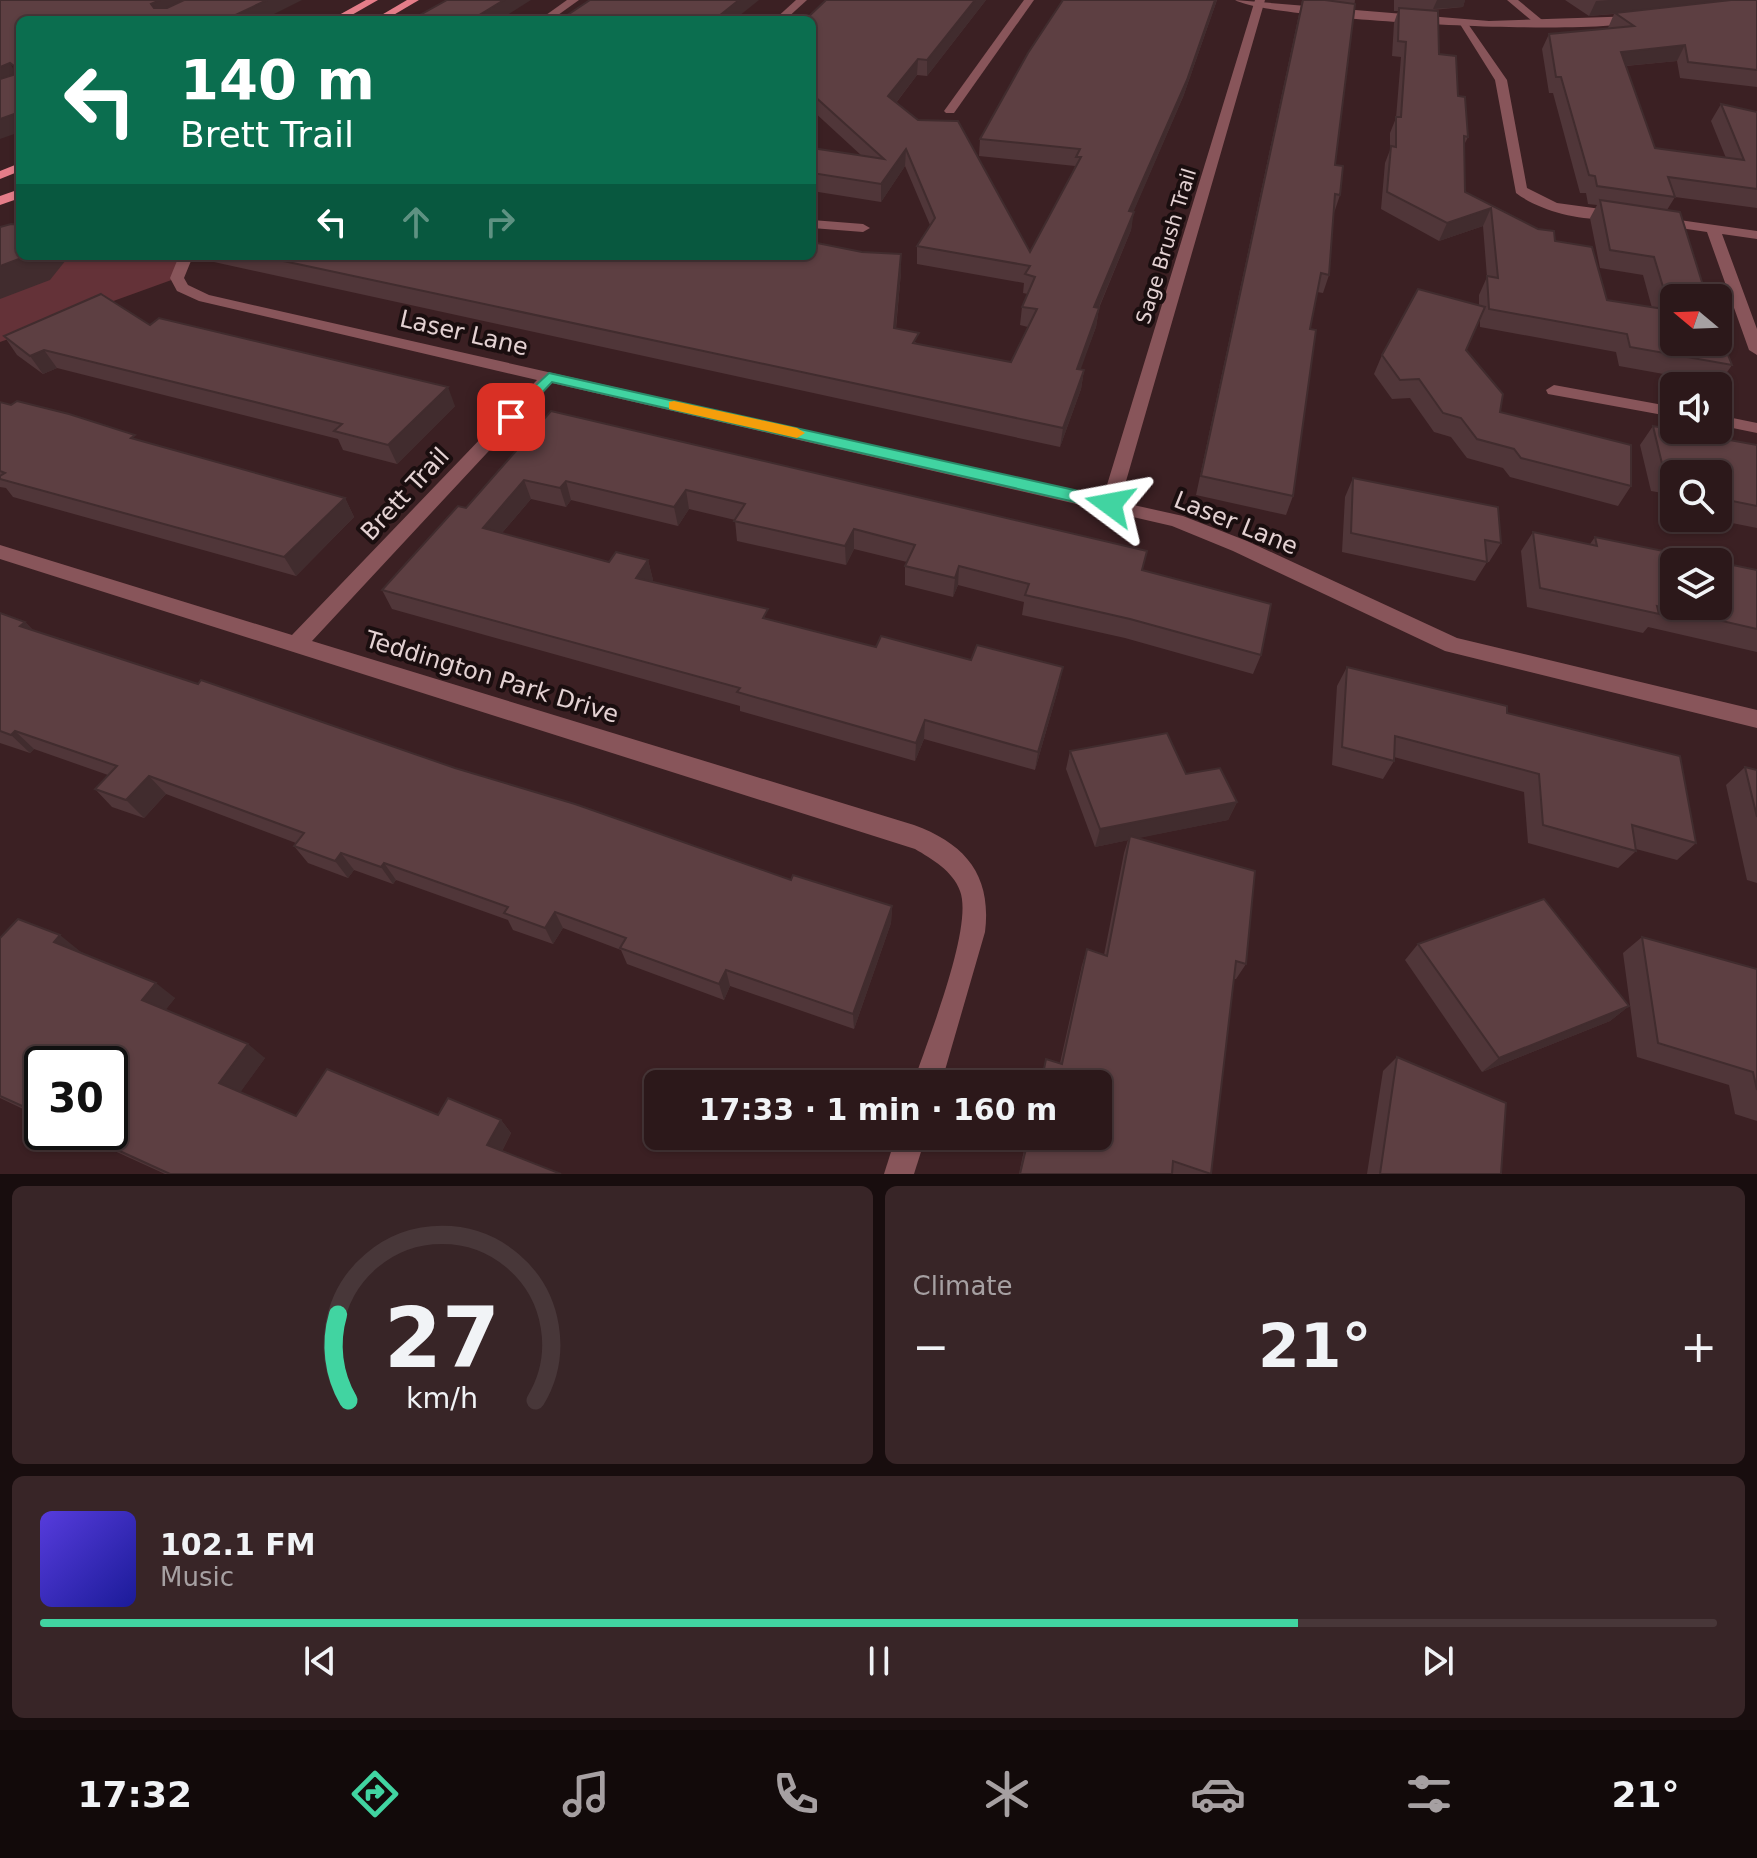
<!DOCTYPE html>
<html lang="en">
<head>
<meta charset="utf-8">
<style>
  :root { --surface:#2c181a; --page:#382527; --text:#f1f3f6; --muted:#a6a0a2; --line:#483739; --accent:#41d4a1 }
  body { margin:0; font-family:"DejaVu Sans",sans-serif; background:var(--page); color:var(--text); height:100vh; display:flex; flex-direction:column; font-size:30px; white-space:nowrap }
  * { box-sizing:border-box; margin:0 }
  p { font-size:26px; color:var(--muted) }
  .icon { flex:none; width:44px; height:44px; fill:none; stroke:currentColor; stroke-width:2; stroke-linecap:round; stroke-linejoin:round }
  .map { position:relative; height:1174px; overflow:hidden }
  .side { display:flex; flex-direction:column; gap:12px; padding:12px; background:#180d0e; flex:1 }
  .side>* { flex:none }
  .banner { position:absolute; left:16px; top:16px; width:800px; height:244px; border-radius:12px; box-shadow:0 2px 6px #0004,0 0 0 2px var(--line); background:#0b6e4f; color:#fff; overflow:hidden }
  .needle { width:52px; rotate:289deg }
  .tools { position:absolute; left:1660px; top:284px; display:grid; gap:16px }
  .tools a { display:grid; place-items:center; width:72px; height:72px; border-radius:12px; background:var(--surface); box-shadow:0 2px 6px #0004,0 0 0 2px var(--line); font-size:40px }
  .speed { position:absolute; left:24px; top:1046px; display:flex; gap:16px; font-size:40px; font-weight:700; text-align:center }
  .speed>* { display:grid; place-content:center; width:104px; height:104px; border-radius:50%; background:var(--surface); box-shadow:0 2px 6px #0004,0 0 0 2px var(--line); line-height:1 }
  .speed .limit { border:4px solid #111; border-radius:12px; background:#fff; color:#111 }
  .pin { position:absolute; display:grid; place-items:center; width:68px; height:68px; color:#fff; margin:-34px; border-radius:16px; box-shadow:0 4px 12px #0006 }
  .me { position:absolute; width:88px; margin:-44px; rotate:283deg; stroke-linejoin:round; filter:drop-shadow(0 0 6px #0008) }
  .turn { display:flex; align-items:center; gap:28px; height:168px; padding:0 32px; font-size:36px }
  .turn .icon { width:104px; height:104px; stroke-width:2.5 }
  .turn b { display:block; font-size:56px; line-height:68px }
  .lanes { display:flex; align-items:center; height:76px; padding:0 32px; background:#0003; justify-content:center; gap:40px; direction:ltr }
  .lanes .off { opacity:.35 }
  .big { font-size:60px; font-weight:800; line-height:1.1 }
  .side .tile { flex:1; display:flex; flex-direction:column; justify-content:center; gap:12px; min-width:0; padding:0 28px; border-radius:12px; background:var(--page) }
  .side .dial { align-items:center; gap:0 }
  .dial svg { height:208px; overflow:visible; fill:none; stroke:var(--line); stroke-width:7; stroke-linecap:round; text-anchor:middle }
  .dial text { fill:var(--text); stroke:none }
  .song { display:flex; align-items:center; gap:24px }
  .cover { width:96px; height:96px; border-radius:12px; background:linear-gradient(135deg,hsl(250 70% 55%),hsl(240 70% 35%)) }
  .played { height:8px; border-radius:4px; background:linear-gradient(90deg,var(--accent) 75%,var(--line) 75%) }
  .keys { display:flex; justify-content:space-around; direction:ltr }
  .heat { display:flex; justify-content:space-between; align-items:center; font-size:44px; direction:ltr }
  .side .tiles { flex:1; display:grid; gap:12px; grid-template-columns:1fr 1fr }
  .tile:last-child { grid-column:span 2 }
  .trip { position:absolute; left:644px; top:1070px; width:468px; height:80px; border-radius:12px; background:var(--surface); box-shadow:0 2px 6px #0004,0 0 0 2px var(--line); font-weight:800; line-height:80px; text-align:center }
  .tab-bar { display:flex; height:128px; justify-content:space-around; align-items:center; background:#120a0a; color:var(--muted) }
  .tab-bar .icon { width:56px; height:56px }
  .tab-bar .current { color:var(--accent) }
  .tab-bar b { font-size:36px; color:var(--text) }
  .map>svg:first-child { display:block }
</style>
</head>
<body>
<div class="map">
<svg width="1757" height="1174" viewBox="0 0 1757 1174">
  <rect width="100%" height="100%" fill="#3b2023"/>
  <polygon fill="#643238" points="0,236 20,256 186,256 177,278 0,342"/>
  <g fill="none" stroke-linecap="round" stroke-linejoin="round">
    <g fill="#88555a" fill-rule="evenodd">
      <polygon points="567,0 579,0 551,20 539,20"/>
      <polygon points="796,0 807,0 785,20 774,20"/>
      <polygon points="1024,0 1034,0 954,113 946,113 944,111"/>
      <path d="M 1255,0 L 1265,0 L 1120,502 L 1183,516 L 1247,541 L 1457,638 L 1757,710 L 1757,728 L 1445,651 L 1233,551 L 1172,526 L 552,383 L 312,641 L 914,825 C 966,844 992,876 985,932 L 941,1084 L 913,1084 C 926,1044 974,927 960,891 C 953,871 932,859 915,849 L 0,559 L 0,545 L 292,635 L 537,380 L 199,301 L 177,291 L 170,278 L 179,256 L 193,256 L 184,278 L 188,285 L 209,295 L 1103,498 Z"/>
      <polygon points="1507,0 1518,0 1547,24 1538,26"/>
      <path d="M 1458,21 L 1466,21 L 1507,80 L 1527,188 L 1557,203 L 1623,212 L 1623,218 C 1590,223 1542,213 1516,193 L 1495,80 Z"/>
      <polygon points="1658,217 1757,231 1757,239 1722,234 1757,329 1757,355 1749,350 1707,232 1653,224 1653,218"/>
      <polygon points="812,220 863,224 870,228 863,232 812,228"/>
      <polygon points="1554,385 1674,407 1674,417 1548,394 1546,390"/>
      <polygon points="1718,415 1757,423 1757,433 1718,425"/>
      <polygon points="896,1136 926,1136 914,1174 884,1174"/>
    </g>
    <path fill="#88555a" fill-rule="evenodd" d="M 1235,0 L 1489,21 L 1638,16 L 1643,19 C 1611,39 1269,20 1235,0 Z"/>
    <g fill="#e57d89" fill-rule="evenodd">
      <polygon points="366,0 378,0 343,20 330,20"/>
      <polygon points="407,0 419,0 385,20 373,20"/>
      <polygon points="20,163 20,171 0,179 0,171"/>
      <polygon points="20,189 20,198 0,205 0,196"/>
    </g>
  </g>
  <g fill="#503639">
    <polygon points="826,0 986,0 927,76 917,75 896,103 1030,252 1074,169 1075,166 979,156 980,139 1063,0 1217,0 1183,97 1133,212 1131,230 1099,308 1096,327 1080,369 1084,370 1081,389 1060,447 214,262 210,256 812,256 862,252 901,254 901,272 896,329 918,344 1011,362 1028,327 1020,325 1022,307 1028,294 1023,293 1024,283 917,264 917,246 930,225 905,166 881,202 812,191 812,148 862,156 812,110 812,20"/>
    <polygon points="1302,0 1355,0 1335,165 1340,195 1334,213 1329,275 1323,293 1317,292 1310,329 1293,496 1286,515 1196,495"/>
    <polygon points="1394,0 1465,0 1463,7 1433,10 1439,54 1458,96 1468,137 1464,145 1465,192 1555,241 1607,300 1652,308 1643,275 1600,268 1590,218 1597,205 1588,204 1586,193 1580,193 1553,93 1549,93 1542,49 1549,34 1608,28 1614,14 1589,16 1565,0 1757,0 1757,87 1680,78 1677,61 1626,66 1655,148 1726,158 1711,121 1721,104 1757,112 1757,208 1675,197 1667,210 1674,298 1732,365 1719,384 1619,366 1616,352 1480,327 1480,319 1466,350 1500,412 1631,486 1618,506 1510,477 1503,468 1467,458 1451,437 1434,432 1410,398 1392,399 1374,374 1382,355 1479,306 1479,295 1487,277 1483,226 1439,241 1381,209 1385,163 1390,150 1390,133 1396,118 1401,57 1392,56 1394,23 1398,11 1394,11"/>
    <polygon points="150,325 455,406 397,464 343,450 338,439 57,368 43,374 17,355 4,336"/>
    <polygon points="0,402 345,498 354,517 296,576 13,497 6,488 0,487"/>
    <polygon points="551,411 1142,570 1261,655 1253,674 1125,638 1022,615 1024,602 958,585 953,597 905,585 905,566 907,562 854,549 846,565 737,541 735,520 689,509 678,526 571,500 566,507 531,499 502,533 609,562 648,560 653,580 651,582 769,619 876,647 1059,686 1035,770 924,739 915,761 740,711 740,706 392,609 382,590 466,508"/>
    <polygon points="1653,426 1757,445 1757,528 1712,519 1711,518 1718,518 1718,474 1674,474 1674,495 1651,491 1640,445"/>
    <polygon points="1353,478 1501,543 1489,562 1487,562 1475,581 1342,552 1345,497"/>
    <polygon points="1533,532 1590,544 1595,537 1757,570 1757,652 1648,627 1643,633 1527,607 1521,551"/>
    <polygon points="0,613 25,622 34,631 455,768 791,880 892,906 891,923 854,1029 730,986 724,1000 627,964 621,950 563,928 553,944 513,930 508,920 396,880 393,884 354,870 348,878 308,863 294,846 296,843 166,794 144,818 112,807 95,789 108,775 34,749 30,753 0,743"/>
    <polygon points="1347,667 1507,713 1696,843 1677,860 1636,849 1636,851 1618,868 1528,843 1524,792 1394,757 1394,761 1383,779 1332,765 1337,686"/>
    <polygon points="1070,751 1186,774 1237,802 1228,820 1137,838 1246,964 1236,979 1234,979 1211,1174 1019,1174 1027,1136 1098,1136 1098,1084 1039,1084 1046,1059 1060,1063 1082,965 1087,949 1104,955 1124,853 1128,840 1095,847 1066,769"/>
    <polygon points="1745,767 1757,770 1757,883 1747,880 1726,785"/>
    <polygon points="1642,937 1757,969 1757,1121 1735,1114 1729,1085 1637,1057 1623,953"/>
    <polygon points="0,938 81,952 175,998 165,1010 265,1058 240,1092 296,1116 438,1115 501,1120 511,1133 502,1151 561,1174 165,1174 73,1132 110,1132 42,1064 42,1118 0,1098"/>
    <polygon points="1418,944 1629,1006 1610,1021 1482,1072 1405,960"/>
    <polygon points="1397,1057 1501,1174 1367,1174 1383,1071"/>
  </g>
  <g fill="#412c2e">
    <polygon points="160,0 195,0 158,19 151,4"/>
    <polygon points="267,0 302,0 262,20 225,20"/>
    <polygon points="504,0 531,0 499,20 471,20"/>
    <polygon points="739,0 759,0 734,20 714,20"/>
    <polygon points="975,0 986,0 927,76 927,60"/>
    <polygon points="1215,0 1217,0 1183,97 1126,229 1129,211"/>
    <polygon points="1437,0 1465,0 1463,7 1433,9"/>
    <polygon points="1609,0 1756,0 1589,16 1596,1"/>
    <polygon points="1685,45 1677,61 1613,67 1621,52"/>
    <polygon points="918,59 917,75 888,113 888,96"/>
    <polygon points="10,63 19,79 0,86 0,67"/>
    <polygon points="20,112 20,132 0,139 0,119"/>
    <polygon points="906,149 905,166 881,202 881,184"/>
    <polygon points="1491,208 1483,226 1439,241 1447,223"/>
    <polygon points="1134,212 1131,230 1091,326 1094,307"/>
    <polygon points="901,254 901,272 894,347 894,328"/>
    <polygon points="27,256 64,256 66,260 50,280 0,299 0,266"/>
    <polygon points="1099,308 1096,327 1074,388 1077,369"/>
    <polygon points="44,350 57,368 43,374 30,356"/>
    <polygon points="1084,370 1081,389 1060,447 1063,428"/>
    <polygon points="448,387 455,406 397,464 388,445"/>
    <polygon points="524,480 531,499 490,547 483,528"/>
    <polygon points="566,481 571,500 566,507 560,488"/>
    <polygon points="686,490 689,509 678,526 674,507"/>
    <polygon points="345,498 354,517 296,576 284,557"/>
    <polygon points="854,529 854,549 846,565 845,546"/>
    <polygon points="648,560 653,580 641,597 636,578"/>
    <polygon points="959,566 958,585 953,597 955,578"/>
    <polygon points="25,622 42,641 20,626"/>
    <polygon points="1063,667 1059,686 1035,770 1038,752"/>
    <polygon points="925,720 924,739 915,761 916,743"/>
    <polygon points="15,731 34,749 30,753 11,735"/>
    <polygon points="149,776 166,794 144,818 126,800"/>
    <polygon points="1237,802 1228,820 1095,847 1100,829"/>
    <polygon points="341,853 354,870 348,878 335,861"/>
    <polygon points="384,863 396,880 393,884 381,867"/>
    <polygon points="892,906 891,923 854,1029 853,1014"/>
    <polygon points="555,912 563,928 553,944 545,928"/>
    <polygon points="60,935 81,952 75,958 54,942"/>
    <polygon points="726,970 730,986 724,1000 719,984"/>
    <polygon points="156,983 175,998 161,1016 142,1000"/>
    <polygon points="1629,1006 1610,1021 1482,1072 1499,1058"/>
    <polygon points="248,1044 265,1058 237,1097 219,1083"/>
    <polygon points="501,1120 511,1133 499,1157 487,1145"/>
  </g>
  <g fill="#5d3f42" stroke="#412c2e" stroke-width="2">
    <polygon points="0,0 160,0 151,4 154,8 167,8 184,0 267,0 225,20 20,20 20,112 0,119 0,79 13,75 14,66 10,63 0,67"/>
    <polygon points="447,0 504,0 471,20 411,20"/>
    <polygon points="590,0 739,0 714,20 560,20"/>
    <polygon points="826,0 975,0 927,60 918,59 888,96 918,120 958,121 1030,252 1081,157 1076,157 1080,149 980,139 1028,53 1063,0 1215,0 1187,80 1129,211 1134,212 1094,307 1099,308 1077,369 1084,370 1063,428 260,256 812,256 812,242 862,252 901,254 894,328 919,333 913,343 1011,362 1037,309 1022,307 1035,277 1025,274 1030,266 917,246 935,218 906,149 881,184 812,173 812,148 884,159 812,94 812,20 805,20"/>
    <polygon points="1303,0 1325,0 1355,4 1335,165 1343,166 1340,195 1335,194 1329,275 1321,273 1310,329 1316,330 1293,496 1201,476"/>
    <polygon points="1731,0 1757,0 1757,70 1688,62 1685,45 1621,52 1655,148 1744,160 1721,104 1757,112 1757,189 1668,177 1675,197 1597,186 1595,176 1589,175 1561,77 1556,77 1549,34 1634,26 1615,13"/>
    <polygon points="1399,8 1438,11 1439,54 1456,56 1458,96 1465,97 1468,137 1464,136 1465,192 1538,229 1554,231 1555,241 1592,247 1607,300 1670,310 1654,257 1610,250 1600,200 1680,212 1707,298 1674,298 1674,342 1718,342 1718,330 1732,365 1630,347 1627,334 1489,309 1487,276 1498,278 1491,208 1447,223 1387,192 1391,146 1396,147 1396,117 1401,117 1406,42 1398,41"/>
    <polygon points="11,224 20,225 20,256 27,256 0,266 0,227"/>
    <polygon points="1418,289 1485,307 1466,350 1503,394 1500,412 1631,445 1631,486 1521,458 1514,449 1477,439 1461,418 1443,413 1419,379 1400,380 1382,355"/>
    <polygon points="101,294 150,325 159,318 448,387 388,445 334,431 342,424 255,402 44,350 30,356 4,336"/>
    <polygon points="17,401 69,414 135,435 131,438 345,498 284,557 0,479 0,476 5,473 0,471 0,402 11,405"/>
    <polygon points="551,411 1147,551 1142,570 1271,604 1261,655 1130,619 1025,595 1029,584 959,566 955,578 905,566 915,545 854,529 845,546 734,521 745,504 686,490 674,507 566,481 560,488 524,480 483,528 609,562 616,552 648,560 636,578 768,609 763,618 876,647 881,636 971,660 977,645 1063,667 1038,752 925,720 916,743 737,692 740,688 382,590 458,506 466,508"/>
    <polygon points="1653,426 1757,445 1757,506 1727,500 1722,482 1718,482 1718,474 1678,474 1664,472"/>
    <polygon points="1353,478 1498,507 1501,543 1485,540 1487,562 1351,533"/>
    <polygon points="1533,532 1597,546 1595,537 1717,562 1674,562 1674,606 1718,606 1718,562 1757,570 1757,629 1657,606 1659,614 1540,588"/>
    <polygon points="0,613 25,622 20,626 198,684 201,680 455,768 575,804 791,880 793,875 892,906 853,1014 726,970 719,984 620,948 626,938 555,912 545,928 504,913 508,907 384,863 381,867 341,853 335,861 294,846 304,833 149,776 126,800 95,789 117,766 15,731 11,735 0,731"/>
    <polygon points="1347,667 1507,706 1507,713 1680,756 1696,843 1632,825 1636,851 1543,825 1539,774 1395,736 1394,761 1342,747"/>
    <polygon points="1167,733 1186,774 1220,768 1237,802 1100,829 1070,751"/>
    <polygon points="1745,767 1757,770 1757,817"/>
    <polygon points="1130,836 1255,871 1246,964 1236,961 1211,1174 1173,1161 1172,1174 1020,1174 1029,1136 1098,1136 1098,1084 1041,1084 1046,1059 1062,1064 1087,949 1107,956"/>
    <polygon points="1544,899 1629,1006 1499,1058 1418,944"/>
    <polygon points="18,919 60,935 54,942 156,983 142,1000 248,1044 219,1083 296,1116 327,1069 438,1115 448,1098 501,1120 487,1145 561,1174 170,1174 78,1132 110,1132 110,1064 42,1064 42,1115 0,1096 0,938"/>
    <polygon points="1642,937 1757,969 1757,1090 1753,1072 1658,1043"/>
    <polygon points="1397,1057 1506,1103 1501,1174 1380,1174"/>
  </g>
  <polygon fill="#41d4a1" stroke="#2a8a69" stroke-width="2" points="549,373 1110,498 1118,504 1110,510 552,382 516,420 505,420 505,414"/>
  <polygon fill="#f59e0b" points="674,401 797,428 805,433 797,438 669,409 669,402"/>
  <g text-anchor="middle" stroke-width="8" stroke-linejoin="round" paint-order="stroke">
    <g font-size="20" fill="#e4d2d3" stroke="#1a0e0f">
      <text transform="translate(1166 246) rotate(-73)" y="7">Sage Brush Trail</text>
    </g>
    <g font-size="24" fill="#e4d2d3" stroke="#1a0e0f">
      <text transform="translate(464 333) rotate(13)" y="8">Laser Lane</text>
      <text transform="translate(405 494) rotate(-47)" y="8">Brett Trail</text>
      <text transform="translate(1236 523) rotate(22)" y="8">Laser Lane</text>
      <text transform="translate(492 677) rotate(17)" y="8">Teddington Park Drive</text>
    </g>
  </g>
</svg>
<div class="tools">
<a><svg class="needle" viewBox="-14 -14 28 28"><path d="M0-13l5 13h-10z" fill="#e53935"/><path d="M0 13l5-13h-10z" fill="#a6a0a2"/></svg></a>
<a><svg class="icon" aria-label="sound" viewBox="0 0 24 24"><path d="M4 9h4l5-4v14l-5-4H4zM17 9q2 3 0 6"/></svg></a>
<a><svg class="icon" aria-label="search" viewBox="0 0 24 24"><circle cx="10" cy="10" r="6"/><path d="M15 15l6 6"/></svg></a>
<a><svg class="icon" aria-label="layers" viewBox="0 0 24 24"><path d="M12 4l9 5-9 5-9-5zM3 14l9 5 9-5"/></svg></a>
</div>
<div class="speed"><div class="limit">30</div></div>
<div class="pin" style="left:511px;top:417px;background:#d93025"><svg class="icon" aria-label="arrive" viewBox="0 0 24 24"><path d="M6 21V4h12l-3 4 3 4H6"/></svg></div>
<svg class="me" style="left:1110px;top:504px" viewBox="-20 -20 40 40"><path d="M0-17L14 15 0 8-14 15z" fill="#41d4a1" stroke="#fff" stroke-width="4"/></svg>
<div class="trip">17:33 · 1 min · 160 m</div>
<div class="banner">
<div class="turn"><svg class="icon" aria-label="left" viewBox="0 0 24 24"><path d="M17 20v-9H6M10 6l-5 5 5 5"/></svg><div><b>140 m</b>Brett Trail</div></div>
<div class="lanes"><svg class="icon" aria-label="left" viewBox="0 0 24 24"><path d="M17 20v-9H6M10 6l-5 5 5 5"/></svg><svg class="icon off" aria-label="ahead" viewBox="0 0 24 24"><path d="M12 20V5M6 11l6-6 6 6"/></svg><svg class="icon off" aria-label="right" viewBox="0 0 24 24"><path d="M7 20v-9h11M14 6l5 5-5 5"/></svg></div>
</div>
</div>
<section class="side">
<div class="tiles">
<div class="tile dial"><svg viewBox="0 0 100 80">
<path d="M14 69A42 42 0 1 1 86 69"/>
<path d="M14 69A42 42 0 0 1 10 36" stroke="#41d4a1"/>
<text x="50" y="56" font-size="32" font-weight="700">27</text>
<text x="50" y="72" font-size="11">km/h</text>
</svg></div>
<div class="tile"><p>Climate</p>
<div class="heat"><a>−</a><b class="big">21°</b><a>+</a></div>
</div>
<div class="tile">
<div class="song"><i class="cover"></i><div><b>102.1 FM</b><p>Music</p></div></div>
<div class="played"></div>
<div class="keys"><svg class="icon" aria-label="previous" viewBox="0 0 24 24"><path d="M18 5L8 12l10 7zM5 5v14"/></svg><svg class="icon" aria-label="pause" viewBox="0 0 24 24"><path d="M8 5v14M16 5v14"/></svg><svg class="icon" aria-label="next" viewBox="0 0 24 24"><path d="M6 5l10 7-10 7zM19 5v14"/></svg></div>
</div>
</div>
</section>
<nav class="tab-bar">
<b>17:32</b>
<svg class="icon current" aria-label="directions" viewBox="0 0 24 24"><path d="M12 3l9 9-9 9-9-9zM9 14v-3h6M13 9l2 2-2 2"/></svg>
<svg class="icon" aria-label="music" viewBox="0 0 24 24"><path d="M9 18V5l10-2v13"/><circle cx="6" cy="18" r="3"/><circle cx="16" cy="16" r="3"/></svg>
<svg class="icon" aria-label="phone" viewBox="0 0 24 24"><path d="M5 4h4l2 5-3 2q2 4 5 5l2-3 5 2v4C11 20 4 13 5 4z"/></svg>
<svg class="icon" aria-label="climate" viewBox="0 0 24 24"><path d="M12 3v18M4 7l16 10M4 17L20 7"/></svg>
<svg class="icon" aria-label="car" viewBox="0 0 24 24"><path d="M5 17H2v-5l4-1 3-4h7l3 4 3 1v5h-3M9 17h6M6 11h13"/><circle cx="7" cy="17" r="2"/><circle cx="17" cy="17" r="2"/></svg>
<svg class="icon" aria-label="filters" viewBox="0 0 24 24"><path d="M4 7h16M4 17h16"/><circle cx="9" cy="7" r="2"/><circle cx="15" cy="17" r="2"/></svg>
<b>21°</b>
</nav>
</body>
</html>
